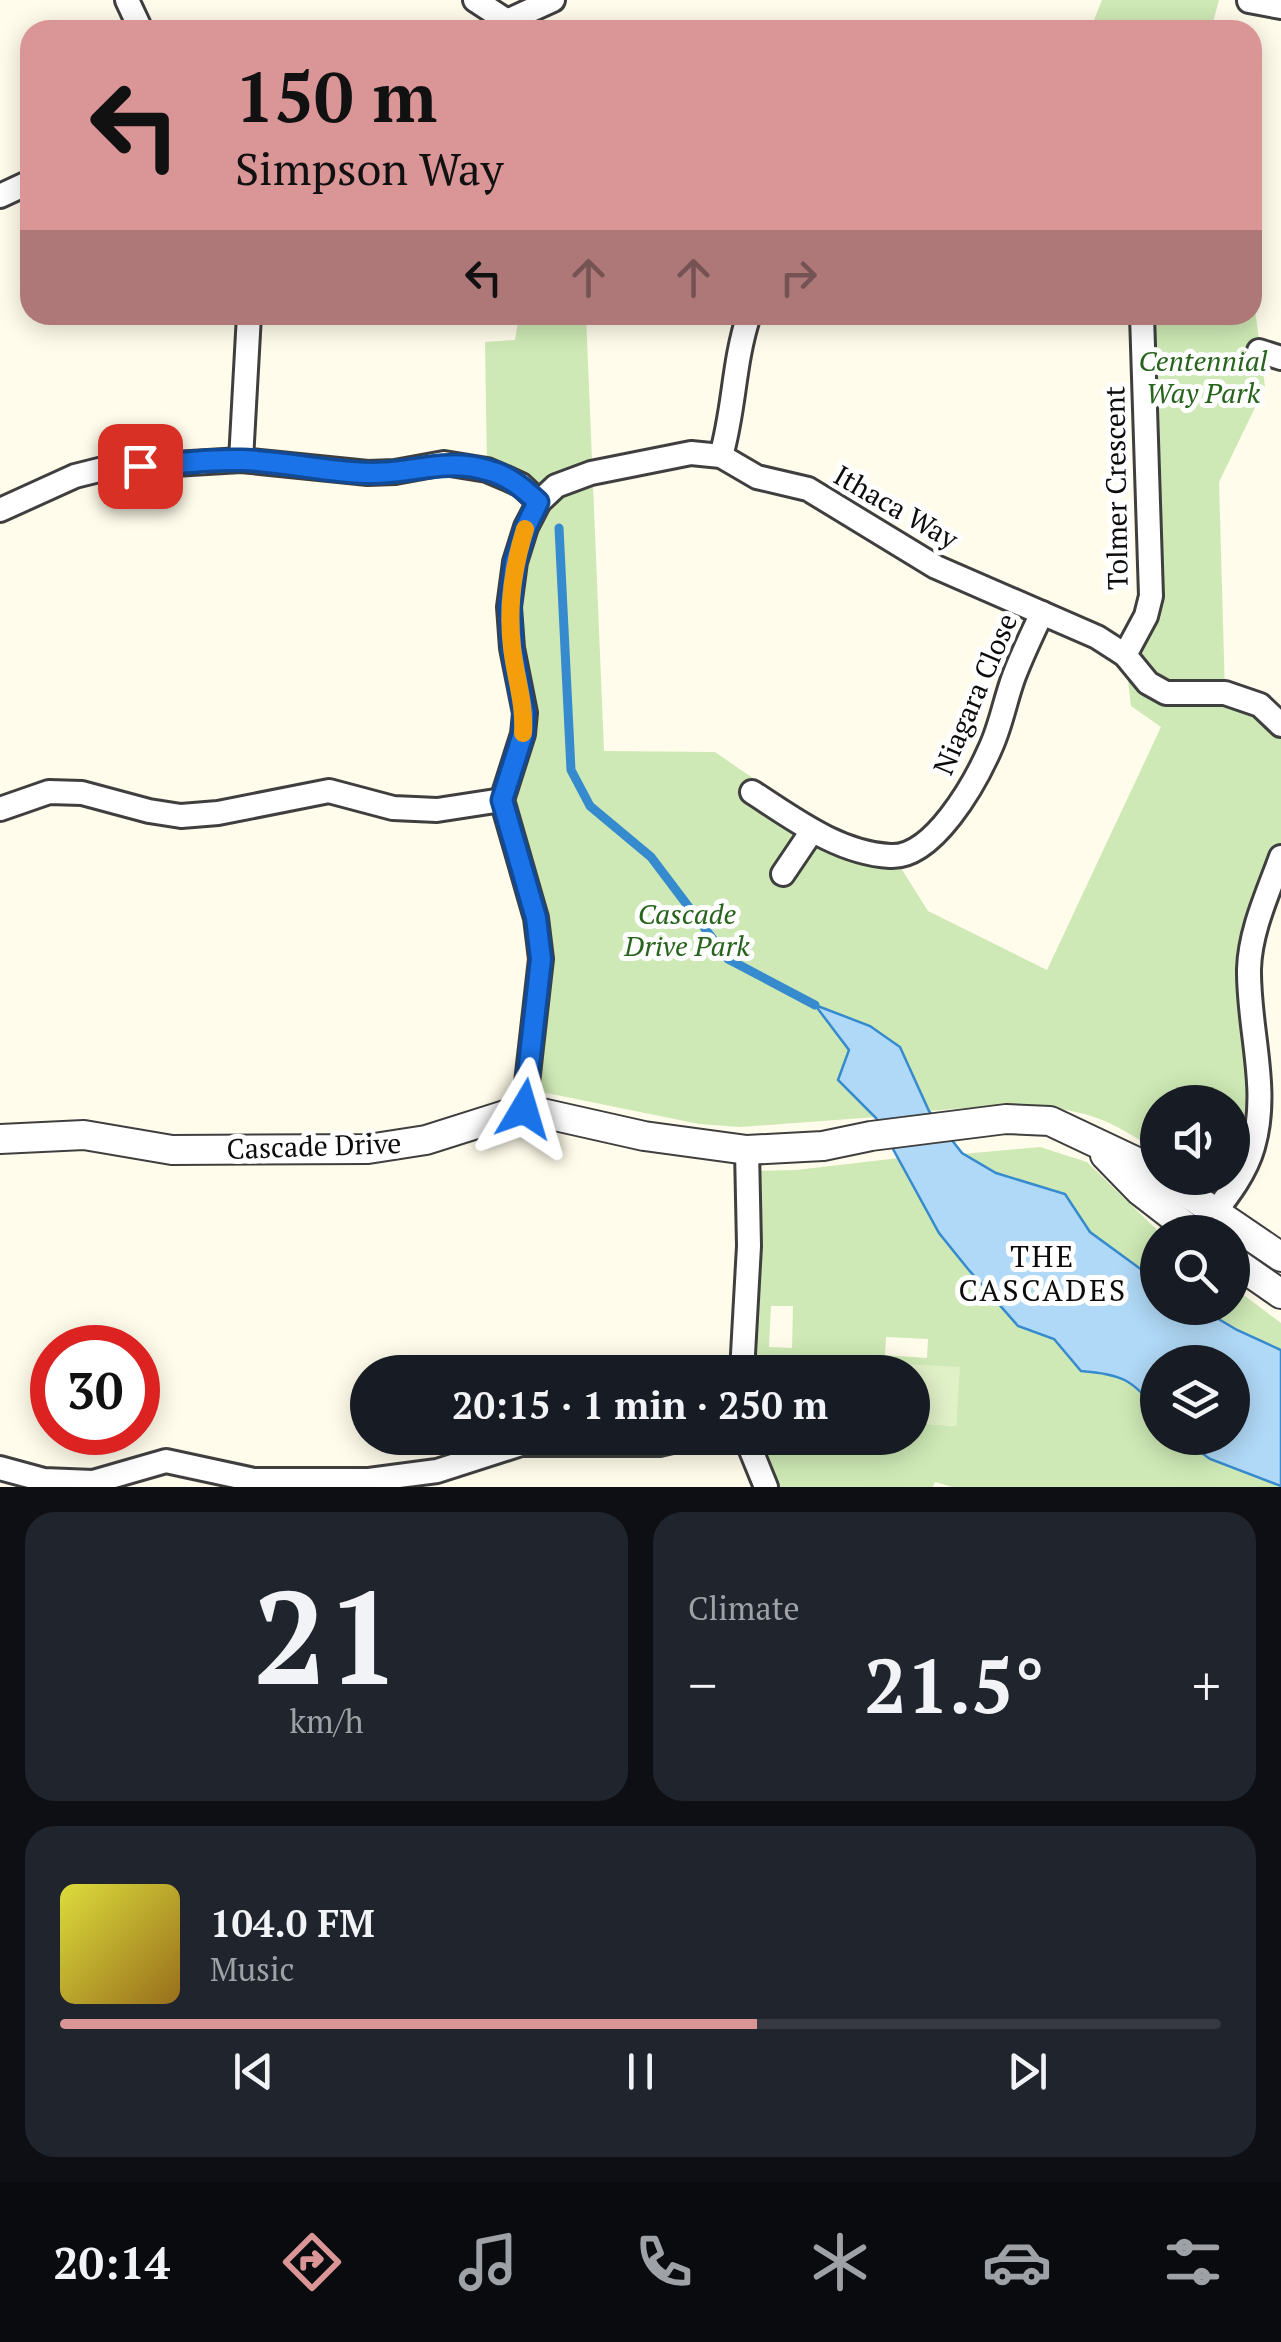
<!DOCTYPE html>
<html lang="en">
<head>
<meta charset="utf-8">
<style>
  :root { --surface:#171b24; --page:#20242c; --text:#f1f3f6; --muted:#9ea1a6; --line:#363941; --accent:#da9597 }
  body { margin:0; font-family:"PT Serif",serif; background:var(--page); color:var(--text); height:100vh; display:flex; flex-direction:column; font-size:38px; white-space:nowrap }
  * { box-sizing:border-box; margin:0 }
  p { font-size:32px; color:var(--muted) }
  .icon { flex:none; width:55px; height:55px; fill:none; stroke:currentColor; stroke-width:2; stroke-linecap:round; stroke-linejoin:round }
  .map { position:relative; height:1487px; overflow:hidden }
  .panel { display:flex; flex-direction:column; gap:25px; padding:25px; background:#0d0f14; flex:1 }
  .panel>* { flex:none }
  .banner { position:absolute; left:20px; top:20px; width:1242px; height:305px; border-radius:30px; box-shadow:0 5px 25px #0003; background:#da9597; color:#111; overflow:hidden }
  .tools { position:absolute; left:1140px; top:1085px; display:grid; gap:20px }
  .tools a { display:grid; place-items:center; width:110px; height:110px; border-radius:50%; background:var(--surface); box-shadow:0 5px 25px #0003; font-size:50px }
  .speed { position:absolute; left:30px; top:1325px; display:flex; gap:20px; font-size:50px; font-weight:700; text-align:center }
  .speed>* { display:grid; place-content:center; width:130px; height:130px; border-radius:50%; background:var(--surface); box-shadow:0 5px 25px #0003; line-height:1 }
  .speed .limit { border:15px solid #d22; background:#fff; color:#111 }
  .pin { position:absolute; display:grid; place-items:center; width:85px; height:85px; color:#fff; margin:-42px; border-radius:20px; box-shadow:0 5px 15px #0006 }
  .me { position:absolute; width:110px; margin:-55px; rotate:7deg; stroke-linejoin:round; filter:drop-shadow(0 0 8px #0008) }
  .turn { display:flex; align-items:center; gap:35px; height:210px; padding:0 50px; font-size:45px }
  .turn .icon { width:130px; height:130px; stroke-width:2.5 }
  .turn b { display:block; font-size:70px; line-height:85px }
  .lanes { display:flex; align-items:center; height:95px; padding:0 50px; background:#0003; justify-content:center; gap:50px; direction:ltr }
  .lanes .off { opacity:.35 }
  .big { font-size:75px; font-weight:700; line-height:1.1 }
  .panel .card { flex:1; display:flex; flex-direction:column; justify-content:center; gap:15px; min-width:0; padding:0 35px; border-radius:30px; background:var(--page) }
  .panel .dial { align-items:center; gap:0 }
  .dial b { font-size:130px; line-height:1 }
  .song { display:flex; align-items:center; gap:30px }
  .cover { width:120px; height:120px; border-radius:15px; background:linear-gradient(135deg,hsl(60 70% 55%),hsl(40 70% 35%)) }
  .played { height:10px; border-radius:5px; background:linear-gradient(90deg,var(--accent) 60%,var(--line) 60%) }
  .keys { display:flex; justify-content:space-around; direction:ltr }
  .heat { display:flex; justify-content:space-between; align-items:center; font-size:55px; direction:ltr }
  .panel .tiles { flex:1; display:grid; gap:25px; grid-template-columns:1fr 1fr }
  .card:last-child { grid-column:span 2 }
  .trip { position:absolute; left:350px; top:1355px; width:580px; height:100px; border-radius:50px; background:var(--surface); box-shadow:0 5px 25px #0003; font-weight:700; line-height:100px; text-align:center }
  .menu { display:flex; height:160px; justify-content:space-around; align-items:center; background:#090b0e; color:var(--muted) }
  .menu .icon { width:70px; height:70px }
  .menu .current { color:var(--accent) }
  .menu b { font-size:45px; color:var(--text) }
  .map>svg:first-child { display:block }
</style>
</head>
<body>
<div class="map">
<svg width="1281" height="1487" viewBox="0 0 1281 1487">
  <rect width="100%" height="100%" fill="#fffceb"/>
  <g fill="#cee9b5" fill-rule="evenodd">
    <polygon points="1102,0 1219,0 1211,30 1090,30"/>
    <path d="M 1253,294 L 1265,387 L 1219,482 L 1225,693 L 1281,725 L 1281,857 L 1257,925 L 1260,1117 L 1227,1195 L 1200,1178 L 1232,1178 L 1232,1102 L 1158,1102 L 1157,1150 C 1137,1139 1116,1124 1094,1117 C 1041,1099 984,1107 929,1111 L 900,1047 L 818,1005 L 850,1050 L 839,1080 L 876,1117 L 740,1127 L 699,1124 L 527,1089 L 541,959 L 502,800 L 523,734 L 509,607 L 538,503 L 487,470 L 485,342 L 515,340 L 519,315 L 586,315 L 604,751 L 715,752 L 757,781 L 752,791 L 894,857 L 928,911 L 1047,970 L 1161,727 L 1131,706 L 1125,655 L 1146,616 L 1142,315 L 1252,315 Z"/>
    <polygon points="1040,1147 1087,1162 1159,1232 1157,1281 1090,1232 1065,1194 996,1173 962,1154"/>
    <path d="M 899,1158 L 939,1233 L 1018,1325 L 1054,1339 L 1081,1371 C 1109,1373 1148,1379 1157,1412 C 1160,1419 1157,1430 1158,1438 L 1181,1438 L 1210,1459 L 1281,1487 L 952,1487 L 935,1482 L 933,1487 L 766,1487 L 746,1438 L 912,1438 L 913,1423 L 956,1426 L 959,1368 L 855,1362 L 854,1372 L 742,1372 L 748,1171 L 796,1170 ZM 771,1306 L 793,1306 L 792,1348 L 769,1347 ZM 886,1337 L 928,1339 L 927,1358 L 885,1355 Z"/>
    <polygon points="1233,1287 1281,1323 1281,1350 1237,1330 1200,1308 1232,1308"/>
  </g>
  <polygon fill="#e0f0c7" points="855,1361 960,1367 956,1426 913,1423 912,1372 854,1372"/>
  <path fill="#b0d9f7" stroke="#368ace" stroke-width="2.5" d="M 815,1005 L 870,1026 L 900,1047 L 929,1111 L 962,1153 L 996,1173 L 1065,1194 L 1090,1232 L 1157,1281 L 1158,1308 L 1200,1308 L 1237,1330 L 1281,1350 L 1281,1486 L 1210,1459 L 1181,1438 L 1232,1438 L 1232,1362 L 1158,1362 L 1157,1412 C 1134,1379 1120,1374 1081,1371 L 1054,1339 L 1018,1326 L 968,1269 L 939,1233 L 876,1118 L 838,1080 L 849,1050 Z"/>
  <g fill="none" stroke-linecap="round" stroke-linejoin="round">
    <polyline stroke="#368ace" stroke-width="9" points="559,528 571,770 590,806 651,857 728,959 815,1005"/>
    <g stroke="#3f3f3f" stroke-width="28">
      <g id="minor">
        <polyline points="127,0 141,30"/>
        <polyline points="475,0 507,21 507,30"/>
        <polyline points="1249,1 1281,7"/>
        <polyline points="507,21 553,0"/>
        <polyline points="0,196 30,182"/>
        <polyline points="1259,351 1281,358"/>
        <path d="M 721,456 C 735,407 733,363 749,315"/>
        <polyline points="241,460 249,315"/>
        <polyline points="0,510 75,476 107,468 241,460 368,473 395,472 444,463 487,470 506,478 521,485 539,502"/>
        <polyline points="1125,655 1146,616 1151,596 1142,315"/>
        <path d="M 752,792 C 794,819 838,853 890,856 C 933,859 975,783 990,749 C 1001,726 1005,700 1014,676 C 1022,655 1032,634 1042,613"/>
        <polyline points="0,809 49,792 82,793 149,811 181,816 218,813 329,791 393,808 437,810 502,800"/>
        <polyline points="783,874 812,831"/>
        <polyline points="524,1109 541,959 536,918 502,800 523,734 525,713 512,648 509,607 515,562 526,527 539,502 556,486 591,473 691,453 721,456 757,477 808,489 936,567 1097,637 1125,655 1148,683 1166,693 1225,693 1260,705 1281,725"/>
        <path d="M 1200,1232 C 1219,1206 1244,1179 1253,1147 C 1270,1089 1248,1028 1249,969 C 1250,931 1268,893 1281,857"/>
        <polyline points="742,1372 749,1246 747,1150"/>
        <polyline points="746,1438 766,1487"/>
        <polyline points="0,1468 44,1480 93,1482 166,1461 254,1480 369,1480 437,1471 521,1444 659,1444 685,1438"/>
      </g>
    </g>
    <g stroke="#3f3f3f" stroke-width="32">
      <g id="tertiary">
        <polyline points="0,1139 84,1135 172,1150 368,1149 426,1140 524,1109 644,1136 747,1150 823,1146 871,1136 1006,1119 1050,1121 1158,1172"/>
        <polyline points="1105,1155 1140,1191 1193,1232"/>
        <polyline points="1165,1178 1281,1257"/>
        <polyline points="1232,1260 1281,1294"/>
      </g>
    </g>
    <use href="#minor" stroke="#fff" stroke-width="22"/>
    <use href="#tertiary" stroke="#fff" stroke-width="28"/>
  </g>
  <g fill="none" stroke-linecap="round" stroke-linejoin="round">
    <g stroke="#114b97" stroke-width="25">
      <path id="route" d="M 140,466 C 174,464 208,459 241,460 C 285,461 328,473 372,473 C 413,473 445,458 487,470 C 508,475 523,488 538,502 L 526,527 L 515,562 L 510,606 L 512,648 L 524,713 L 523,734 L 502,800 L 536,918 L 541,959 L 524,1109"/>
    </g>
    <use href="#route" stroke="#1a73e8" stroke-width="18"/>
    <path stroke="#f59e0b" stroke-width="18" d="M 523,733 C 525,703 515,676 512,647 C 507,606 513,568 525,529"/>
  </g>
  <g text-anchor="middle" stroke-width="10" stroke-linejoin="round" paint-order="stroke">
    <g font-size="28" font-style="italic" fill="#28641c" stroke="#fff">
      <text x="1203" y="371">Centennial<tspan x="1203" dy="32">Way Park</tspan></text>
      <text x="687" y="924">Cascade<tspan x="687" dy="32">Drive Park</tspan></text>
    </g>
    <g font-size="28" fill="#0c0c0c" stroke="#fff">
      <text transform="translate(1116 488) rotate(-91)" y="10">Tolmer Crescent</text>
      <text transform="translate(896 507) rotate(30)" y="10">Ithaca Way</text>
      <text transform="translate(975 694) rotate(-67)" y="10">Niagara Close</text>
      <text transform="translate(314 1146) rotate(-2)" y="10">Cascade Drive</text>
    </g>
    <g font-size="30" letter-spacing="2.5" fill="#0c0c0c" stroke="#fff">
      <text x="1043" y="1267">THE<tspan x="1043" dy="34">CASCADES</tspan></text>
    </g>
  </g>
</svg>
<div class="tools">
<a><svg class="icon" aria-label="sound" viewBox="0 0 24 24"><path d="M4 9h4l5-4v14l-5-4H4zM17 9q2 3 0 6"/></svg></a>
<a><svg class="icon" aria-label="search" viewBox="0 0 24 24"><circle cx="10" cy="10" r="6"/><path d="M15 15l6 6"/></svg></a>
<a><svg class="icon" aria-label="layers" viewBox="0 0 24 24"><path d="M12 4l9 5-9 5-9-5zM3 14l9 5 9-5"/></svg></a>
</div>
<div class="speed"><div class="limit">30</div></div>
<div class="pin" style="left:140px;top:466px;background:#d93025"><svg class="icon" aria-label="arrive" viewBox="0 0 24 24"><path d="M6 21V4h12l-3 4 3 4H6"/></svg></div>
<svg class="me" style="left:524px;top:1109px" viewBox="-20 -20 40 40"><path d="M0-17L14 15 0 8-14 15z" fill="#1a73e8" stroke="#fff" stroke-width="4"/></svg>
<div class="trip">20:15 · 1 min · 250 m</div>
<div class="banner">
<div class="turn"><svg class="icon" aria-label="left" viewBox="0 0 24 24"><path d="M17 20v-9H6M10 6l-5 5 5 5"/></svg><div><b>150 m</b>Simpson Way</div></div>
<div class="lanes"><svg class="icon" aria-label="left" viewBox="0 0 24 24"><path d="M17 20v-9H6M10 6l-5 5 5 5"/></svg><svg class="icon off" aria-label="ahead" viewBox="0 0 24 24"><path d="M12 20V5M6 11l6-6 6 6"/></svg><svg class="icon off" aria-label="ahead" viewBox="0 0 24 24"><path d="M12 20V5M6 11l6-6 6 6"/></svg><svg class="icon off" aria-label="right" viewBox="0 0 24 24"><path d="M7 20v-9h11M14 6l5 5-5 5"/></svg></div>
</div>
</div>
<section class="panel">
<div class="tiles">
<div class="card dial"><b>21</b><p>km/h</p></div>
<div class="card"><p>Climate</p>
<div class="heat"><a>−</a><b class="big">21.5°</b><a>+</a></div>
</div>
<div class="card">
<div class="song"><i class="cover"></i><div><b>104.0 FM</b><p>Music</p></div></div>
<div class="played"></div>
<div class="keys"><svg class="icon" aria-label="previous" viewBox="0 0 24 24"><path d="M18 5L8 12l10 7zM5 5v14"/></svg><svg class="icon" aria-label="pause" viewBox="0 0 24 24"><path d="M8 5v14M16 5v14"/></svg><svg class="icon" aria-label="next" viewBox="0 0 24 24"><path d="M6 5l10 7-10 7zM19 5v14"/></svg></div>
</div>
</div>
</section>
<nav class="menu">
<b>20:14</b>
<svg class="icon current" aria-label="directions" viewBox="0 0 24 24"><path d="M12 3l9 9-9 9-9-9zM9 14v-3h6M13 9l2 2-2 2"/></svg>
<svg class="icon" aria-label="music" viewBox="0 0 24 24"><path d="M9 18V5l10-2v13"/><circle cx="6" cy="18" r="3"/><circle cx="16" cy="16" r="3"/></svg>
<svg class="icon" aria-label="phone" viewBox="0 0 24 24"><path d="M5 4h4l2 5-3 2q2 4 5 5l2-3 5 2v4C11 20 4 13 5 4z"/></svg>
<svg class="icon" aria-label="climate" viewBox="0 0 24 24"><path d="M12 3v18M4 7l16 10M4 17L20 7"/></svg>
<svg class="icon" aria-label="car" viewBox="0 0 24 24"><path d="M5 17H2v-5l4-1 3-4h7l3 4 3 1v5h-3M9 17h6M6 11h13"/><circle cx="7" cy="17" r="2"/><circle cx="17" cy="17" r="2"/></svg>
<svg class="icon" aria-label="filters" viewBox="0 0 24 24"><path d="M4 7h16M4 17h16"/><circle cx="9" cy="7" r="2"/><circle cx="15" cy="17" r="2"/></svg>
</nav>
</body>
</html>
